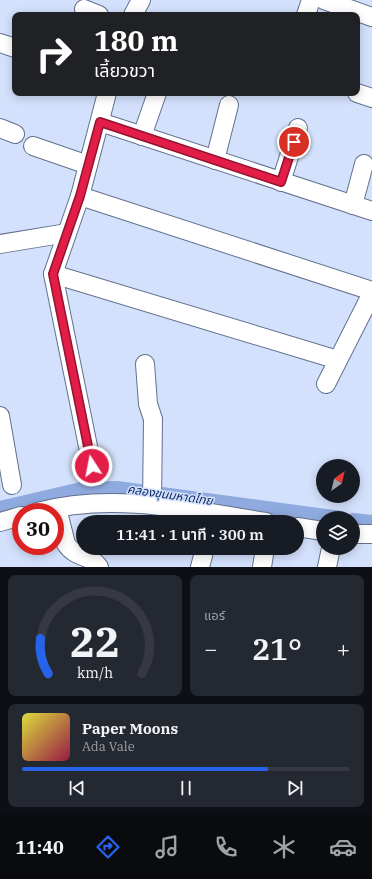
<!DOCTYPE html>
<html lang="th">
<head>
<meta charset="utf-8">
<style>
  :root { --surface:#171b24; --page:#242831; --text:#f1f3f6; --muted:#9ea1a6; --line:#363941; --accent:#2563eb }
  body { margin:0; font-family:"IBM Plex Serif","Noto Sans Thai",serif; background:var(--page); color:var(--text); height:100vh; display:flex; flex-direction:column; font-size:15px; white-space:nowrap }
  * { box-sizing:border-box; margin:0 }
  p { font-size:13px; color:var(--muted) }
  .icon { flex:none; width:22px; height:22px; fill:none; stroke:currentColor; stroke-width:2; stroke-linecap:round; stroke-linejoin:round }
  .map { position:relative; height:567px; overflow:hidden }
  .sheet { display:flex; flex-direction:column; gap:8px; padding:8px; background:#0d0f14; flex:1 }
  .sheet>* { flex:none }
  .top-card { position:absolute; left:12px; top:12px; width:348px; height:84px; border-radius:8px; box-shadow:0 2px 10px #0003; background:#202124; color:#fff; overflow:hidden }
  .needle { width:26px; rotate:34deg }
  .controls { position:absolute; left:316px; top:459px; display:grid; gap:8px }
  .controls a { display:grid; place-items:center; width:44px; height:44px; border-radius:50%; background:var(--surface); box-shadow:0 2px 10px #0003; font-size:20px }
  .speed { position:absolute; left:12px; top:503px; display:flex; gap:8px; font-size:20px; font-weight:700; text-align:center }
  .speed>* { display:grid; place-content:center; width:52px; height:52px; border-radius:50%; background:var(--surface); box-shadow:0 2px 10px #0003; line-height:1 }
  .speed .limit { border:6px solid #d22; background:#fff; color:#111 }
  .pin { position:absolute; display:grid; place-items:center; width:34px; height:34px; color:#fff; margin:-17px; border:2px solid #fff; border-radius:50%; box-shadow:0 1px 4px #0007 }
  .me { position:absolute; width:44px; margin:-22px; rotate:349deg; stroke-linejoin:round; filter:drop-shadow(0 0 3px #0008) }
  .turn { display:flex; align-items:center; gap:14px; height:84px; padding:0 16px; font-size:18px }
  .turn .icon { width:52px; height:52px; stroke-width:2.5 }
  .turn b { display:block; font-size:28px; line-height:34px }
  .big { font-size:30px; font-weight:600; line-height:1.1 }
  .sheet .widget { flex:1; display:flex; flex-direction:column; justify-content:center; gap:6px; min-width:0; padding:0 14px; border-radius:8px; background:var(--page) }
  .sheet .dial { align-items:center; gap:0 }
  .dial svg { height:104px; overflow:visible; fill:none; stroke:var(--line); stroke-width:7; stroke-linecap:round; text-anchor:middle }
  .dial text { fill:var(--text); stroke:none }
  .song { display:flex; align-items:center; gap:12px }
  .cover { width:48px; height:48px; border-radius:6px; background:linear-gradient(135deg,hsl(60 70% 55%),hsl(340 70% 35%)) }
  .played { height:4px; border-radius:2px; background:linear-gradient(90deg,var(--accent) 75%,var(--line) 75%) }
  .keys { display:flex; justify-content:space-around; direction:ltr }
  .heat { display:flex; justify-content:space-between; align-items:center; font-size:22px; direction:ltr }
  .sheet .tiles { flex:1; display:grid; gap:8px; grid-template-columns:1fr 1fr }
  .widget:last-child { grid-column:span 2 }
  .trip { position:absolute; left:76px; top:515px; width:228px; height:40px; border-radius:20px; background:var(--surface); box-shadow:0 2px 10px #0003; font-weight:600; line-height:40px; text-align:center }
  .tabs { display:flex; height:64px; justify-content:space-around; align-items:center; background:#090b0e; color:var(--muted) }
  .tabs .icon { width:28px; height:28px }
  .tabs .on { color:var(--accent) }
  .tabs b { font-size:18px; color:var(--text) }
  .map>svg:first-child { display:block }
</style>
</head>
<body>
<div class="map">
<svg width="372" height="567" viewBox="0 0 372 567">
  <rect width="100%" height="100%" fill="#d3e1fc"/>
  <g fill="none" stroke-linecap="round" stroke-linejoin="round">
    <g stroke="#8faade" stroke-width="14">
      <polyline points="0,508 81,489 117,488 341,518"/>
      <polyline points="353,520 372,522"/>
    </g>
    <g stroke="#62718e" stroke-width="20">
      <g id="minor">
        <polyline points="324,0 372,17"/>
        <polyline points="84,9 99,15"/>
        <polyline points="133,15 141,0"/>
        <polyline points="306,15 311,0"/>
        <polyline points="0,43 15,48"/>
        <polyline points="357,93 372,98"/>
        <polyline points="100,122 372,211"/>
        <polyline points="0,128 15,134"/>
        <polyline points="142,136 157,93"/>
        <polyline points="33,146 88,165"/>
        <polyline points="215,160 229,105"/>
        <polyline points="281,182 298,128"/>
        <polyline points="80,196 372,291"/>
        <polyline points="353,205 364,164"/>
        <polyline points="0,244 67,233"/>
        <polyline points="53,274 338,360"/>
        <polyline points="145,364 148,404 153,419 152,504"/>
        <polyline points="326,384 372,293"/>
        <polyline points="0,416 12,485"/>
        <polyline points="92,466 53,274 80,196 107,93"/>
        <path d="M 57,508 L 66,544 C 76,559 90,554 99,567"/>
        <path d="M 37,512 C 114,492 189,510 266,522"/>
        <polyline points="0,522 21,516"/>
        <polyline points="297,527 323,531"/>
        <polyline points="353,534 372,534"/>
        <polyline points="200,567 205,548"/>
        <polyline points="262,567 265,548"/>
        <polyline points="327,567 331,548"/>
      </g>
    </g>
    <use href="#minor" stroke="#fff" stroke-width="18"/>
  </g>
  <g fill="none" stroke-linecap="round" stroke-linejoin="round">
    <g stroke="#92132f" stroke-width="10">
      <polyline id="route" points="92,466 53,274 80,196 100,122 281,182 294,142"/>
    </g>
    <use href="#route" stroke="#e11d48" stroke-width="7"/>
  </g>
  <g text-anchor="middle" stroke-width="3" stroke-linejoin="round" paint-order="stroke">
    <g font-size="12" font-style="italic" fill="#102a67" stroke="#d3e1fc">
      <text transform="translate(170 495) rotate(8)" y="4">คลองขุนมหาดไทย</text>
    </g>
  </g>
</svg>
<div class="controls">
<a><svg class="needle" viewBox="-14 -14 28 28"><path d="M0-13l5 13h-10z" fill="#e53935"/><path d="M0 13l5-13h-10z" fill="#9ea1a6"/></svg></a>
<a><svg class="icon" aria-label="layers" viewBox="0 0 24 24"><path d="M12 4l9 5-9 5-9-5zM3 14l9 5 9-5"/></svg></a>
</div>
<div class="speed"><div class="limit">30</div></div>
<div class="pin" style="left:294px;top:142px;background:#d93025"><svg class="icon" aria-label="arrive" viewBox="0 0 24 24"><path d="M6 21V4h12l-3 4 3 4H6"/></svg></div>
<svg class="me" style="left:92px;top:466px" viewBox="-20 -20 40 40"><circle r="17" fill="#e11d48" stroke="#fff" stroke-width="3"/><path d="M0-11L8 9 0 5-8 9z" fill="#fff"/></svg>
<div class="trip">11:41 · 1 นาที · 300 m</div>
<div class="top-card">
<div class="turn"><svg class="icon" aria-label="right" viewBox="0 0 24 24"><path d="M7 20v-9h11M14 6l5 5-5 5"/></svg><div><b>180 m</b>เลี้ยวขวา</div></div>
</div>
</div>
<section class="sheet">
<div class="tiles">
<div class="widget dial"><svg viewBox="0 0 100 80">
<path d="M14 69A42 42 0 1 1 86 69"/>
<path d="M14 69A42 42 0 0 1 8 42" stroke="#2563eb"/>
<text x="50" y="56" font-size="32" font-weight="700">22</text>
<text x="50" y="72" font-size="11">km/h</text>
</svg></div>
<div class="widget"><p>แอร์</p>
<div class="heat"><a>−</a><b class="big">21°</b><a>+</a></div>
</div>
<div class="widget">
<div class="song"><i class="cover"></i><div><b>Paper Moons</b><p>Ada Vale</p></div></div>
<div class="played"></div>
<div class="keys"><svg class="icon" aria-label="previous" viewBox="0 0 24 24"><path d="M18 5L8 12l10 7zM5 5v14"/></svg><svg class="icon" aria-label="pause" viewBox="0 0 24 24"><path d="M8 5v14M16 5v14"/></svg><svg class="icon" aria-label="next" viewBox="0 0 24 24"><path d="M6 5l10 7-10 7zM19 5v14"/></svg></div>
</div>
</div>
</section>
<nav class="tabs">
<b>11:40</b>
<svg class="icon on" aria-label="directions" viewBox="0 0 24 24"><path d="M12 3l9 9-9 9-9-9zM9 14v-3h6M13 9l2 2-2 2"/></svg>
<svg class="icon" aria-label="music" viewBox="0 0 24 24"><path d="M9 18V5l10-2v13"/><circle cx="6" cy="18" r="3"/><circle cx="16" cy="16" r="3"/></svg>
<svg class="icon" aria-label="phone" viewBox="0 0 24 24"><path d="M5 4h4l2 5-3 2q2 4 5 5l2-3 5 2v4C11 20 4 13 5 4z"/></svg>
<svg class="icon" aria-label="climate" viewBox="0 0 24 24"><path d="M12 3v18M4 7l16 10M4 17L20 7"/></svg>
<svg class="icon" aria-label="car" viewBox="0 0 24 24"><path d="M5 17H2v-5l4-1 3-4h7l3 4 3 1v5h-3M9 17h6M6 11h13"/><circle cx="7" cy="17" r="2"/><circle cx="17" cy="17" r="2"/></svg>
</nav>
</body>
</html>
